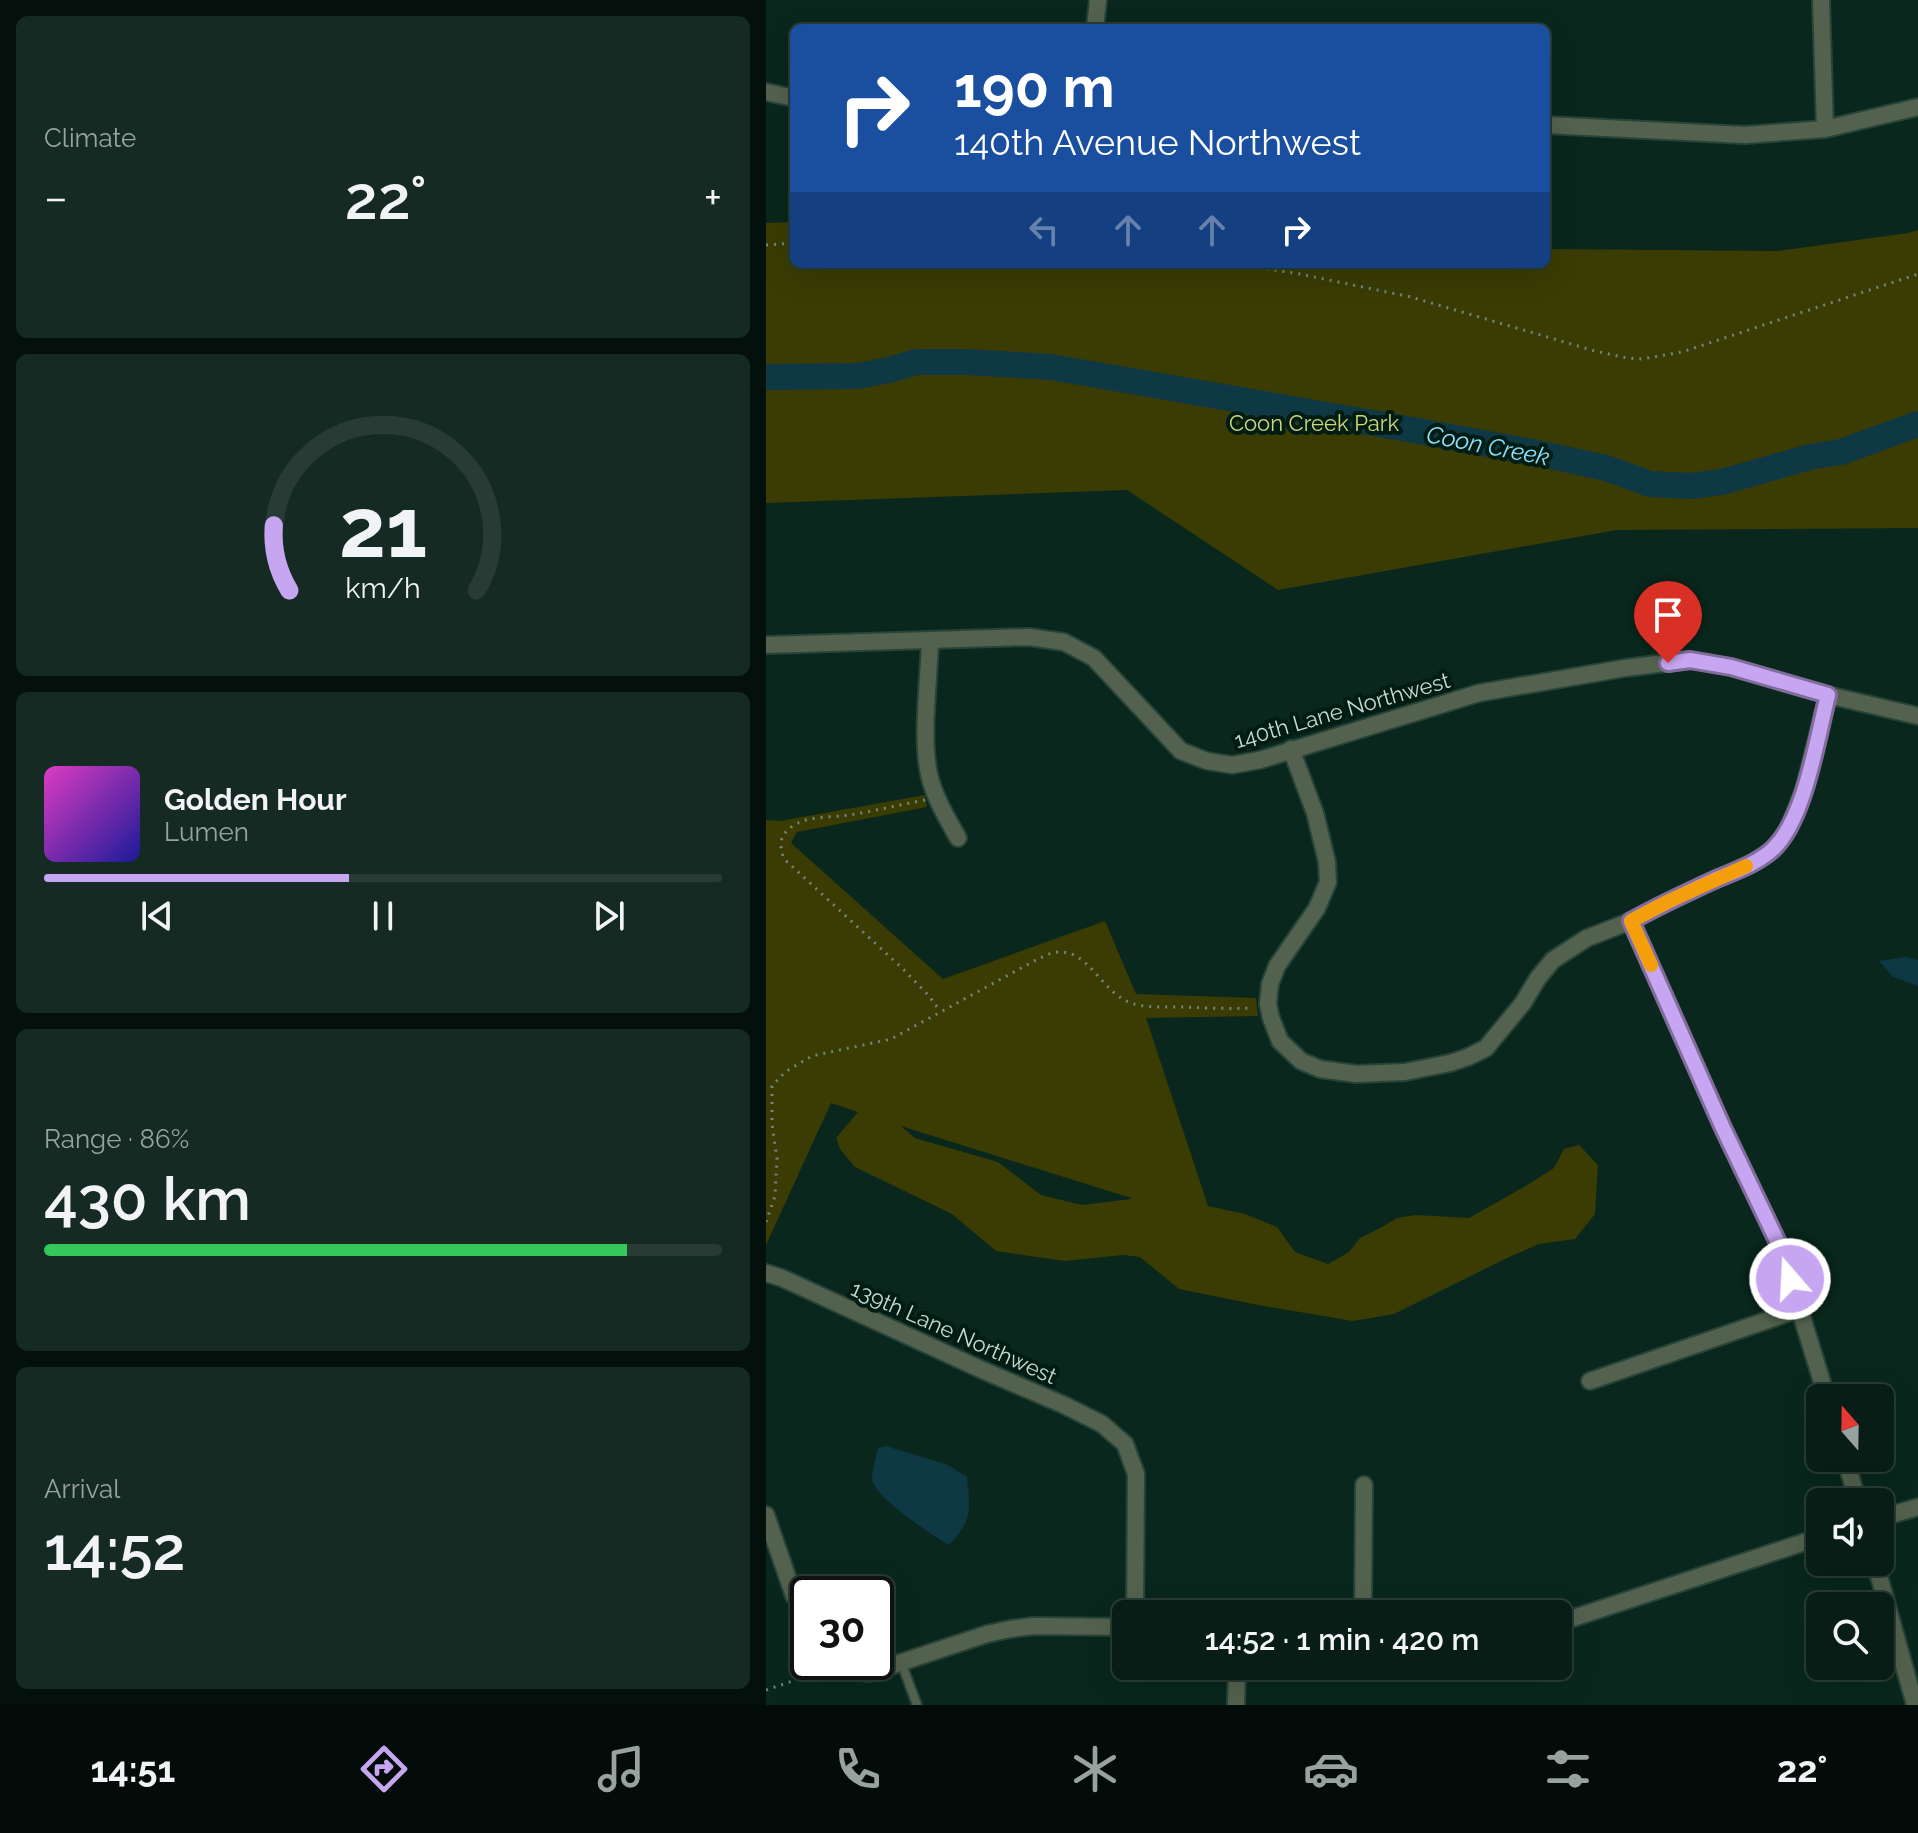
<!DOCTYPE html>
<html lang="en">
<head>
<meta charset="utf-8">
<style>
  :root { --surface:#071d15; --page:#152a22; --text:#f1f3f6; --muted:#98a2a0; --line:#283b34; --accent:#c6a6f0 }
  body { margin:0; font-family:Raleway,sans-serif; background:var(--page); color:var(--text); height:100vh; display:flex; flex-direction:column; font-size:30px; white-space:nowrap }
  * { box-sizing:border-box; margin:0 }
  p { font-size:26px; color:var(--muted) }
  .icon { flex:none; width:44px; height:44px; fill:none; stroke:currentColor; stroke-width:2; stroke-linecap:round; stroke-linejoin:round }
  .map { position:relative; flex:1; overflow:hidden }
  .sheet { display:flex; flex-direction:column; gap:16px; padding:16px; background:#04100c; width:766px }
  .sheet>* { flex:none }
  .top-card { position:absolute; left:24px; top:24px; width:760px; height:244px; border-radius:12px; box-shadow:0 8px 32px #0002,0 0 0 2px var(--line); background:#1a4fa0; color:#fff; overflow:hidden }
  .needle { width:52px; rotate:340deg }
  .fabs { position:absolute; left:1040px; top:1384px; display:grid; gap:16px }
  .fabs a { display:grid; place-items:center; width:88px; height:88px; border-radius:12px; background:var(--surface); box-shadow:0 8px 32px #0002,0 0 0 2px var(--line); font-size:40px }
  .speed { position:absolute; left:24px; top:1576px; display:flex; gap:16px; font-size:40px; font-weight:700; text-align:center }
  .speed>* { display:grid; place-content:center; width:104px; height:104px; border-radius:50%; background:var(--surface); box-shadow:0 8px 32px #0002,0 0 0 2px var(--line); line-height:1 }
  .speed .limit { border:4px solid #111; border-radius:12px; background:#fff; color:#111 }
  .pin { position:absolute; display:grid; place-items:center; width:68px; height:68px; color:#fff; margin:-82px -34px; border-radius:50% 50% 50% 0; rotate:-45deg; box-shadow:0 0 8px #0007 }
  .pin .icon { rotate:45deg }
  .me { position:absolute; width:88px; margin:-44px; rotate:341deg; stroke-linejoin:round; filter:drop-shadow(0 0 6px #0008) }
  .turn { display:flex; align-items:center; gap:28px; height:168px; padding:0 32px; font-size:36px }
  .turn .icon { width:104px; height:104px; stroke-width:2.5 }
  .turn b { display:block; font-size:56px; line-height:68px }
  .lanes { display:flex; align-items:center; height:76px; padding:0 32px; background:#0003; justify-content:center; gap:40px; direction:ltr }
  .lanes .off { opacity:.35 }
  .big { font-size:60px; font-weight:600; line-height:1.1 }
  .sheet .tile { flex:1; display:flex; flex-direction:column; justify-content:center; gap:12px; min-width:0; padding:0 28px; border-radius:12px; background:var(--page) }
  .sheet .dial { align-items:center; gap:0 }
  .dial svg { height:208px; overflow:visible; fill:none; stroke:var(--line); stroke-width:7; stroke-linecap:round; text-anchor:middle }
  .dial text { fill:var(--text); stroke:none }
  .song { display:flex; align-items:center; gap:24px }
  .cover { width:96px; height:96px; border-radius:12px; background:linear-gradient(135deg,hsl(310 70% 55%),hsl(240 70% 35%)) }
  .played { height:8px; border-radius:4px; background:linear-gradient(90deg,var(--accent) 45%,var(--line) 45%) }
  .keys { display:flex; justify-content:space-around; direction:ltr }
  .heat { display:flex; justify-content:space-between; align-items:center; font-size:44px; direction:ltr }
  .charge { height:12px; border-radius:6px; background:linear-gradient(90deg,#34c759 86%,var(--line) 0) }
  .trip { position:absolute; left:346px; top:1600px; width:460px; height:80px; border-radius:12px; background:var(--surface); box-shadow:0 8px 32px #0002,0 0 0 2px var(--line); font-weight:600; line-height:80px; text-align:center }
  .tabs { display:flex; height:128px; justify-content:space-around; align-items:center; background:#030c08; color:var(--muted) }
  .tabs .icon { width:56px; height:56px }
  .tabs .active { color:var(--accent) }
  .tabs b { font-size:36px; color:var(--text) }
  main { display:flex; flex:1; min-height:0 }
  .map>svg:first-child { display:block }
</style>
</head>
<body>
<main>
<section class="sheet">
<div class="tile"><p>Climate</p>
<div class="heat"><a>−</a><b class="big">22°</b><a>+</a></div>
</div>
<div class="tile dial"><svg viewBox="0 0 100 80">
<path d="M14 69A42 42 0 1 1 86 69"/>
<path d="M14 69A42 42 0 0 1 8 44" stroke="#c6a6f0"/>
<text x="50" y="56" font-size="32" font-weight="700">21</text>
<text x="50" y="72" font-size="11">km/h</text>
</svg></div>
<div class="tile">
<div class="song"><i class="cover"></i><div><b>Golden Hour</b><p>Lumen</p></div></div>
<div class="played"></div>
<div class="keys"><svg class="icon" aria-label="previous" viewBox="0 0 24 24"><path d="M18 5L8 12l10 7zM5 5v14"/></svg><svg class="icon" aria-label="pause" viewBox="0 0 24 24"><path d="M8 5v14M16 5v14"/></svg><svg class="icon" aria-label="next" viewBox="0 0 24 24"><path d="M6 5l10 7-10 7zM19 5v14"/></svg></div>
</div>
<div class="tile"><p>Range · 86%</p><b class="big">430 km</b><div class="charge"></div></div>
<div class="tile"><p>Arrival</p><b class="big">14:52</b></div>
</section>
<div class="map">
<svg width="1152" height="1705" viewBox="0 0 1152 1705">
  <rect width="100%" height="100%" fill="#09271c"/>
  <g fill="#3a3c04" fill-rule="evenodd">
    <polygon points="28,222 28,264 780,264 780,249 1012,251 1142,233 1152,230 1152,528 851,530 512,590 361,490 0,503 0,223"/>
    <path d="M 159,795 L 161,807 L 31,832 L 25,843 L 177,979 L 339,921 L 370,994 L 490,998 L 492,1016 L 380,1018 L 442,1206 L 479,1214 L 511,1227 L 529,1252 L 562,1264 L 583,1252 L 594,1238 L 616,1227 L 631,1218 L 650,1215 L 703,1218 L 763,1184 L 788,1168 L 798,1149 L 813,1145 L 832,1165 L 829,1214 L 809,1239 L 773,1244 L 741,1258 L 628,1314 L 587,1321 L 492,1305 L 413,1289 L 374,1257 L 357,1255 L 299,1261 L 230,1251 L 186,1214 L 89,1167 L 74,1149 L 70,1138 L 92,1112 L 65,1103 L 0,1245 L 0,820 L 14,821 ZM 135,1126 L 365,1198 L 365,1199 L 316,1205 L 275,1195 L 232,1162 L 149,1138 Z"/>
  </g>
  <g fill="#0f3845">
    <polygon points="1140,957 1152,960 1152,986 1127,977 1113,961"/>
    <path d="M 120,1446 L 182,1465 L 201,1477 C 204,1509 207,1520 183,1545 C 167,1536 108,1497 106,1479 C 106,1470 110,1457 112,1448 Z"/>
  </g>
  <g fill="none" stroke-linecap="round" stroke-linejoin="round">
    <polyline stroke="#0f3845" stroke-width="26" points="0,377 92,376 123,370 150,362 200,362 285,367 630,427 766,452 840,468 884,484 925,486 956,482 1044,457 1075,452 1152,424"/>
    <g stroke="#284439" stroke-width="12">
      <polyline id="service" points="135,1662 151,1705"/>
    </g>
    <g stroke="#284439" stroke-width="20">
      <g id="minor">
        <polyline points="1055,0 1059,129"/>
        <polyline points="329,28 332,0"/>
        <polyline points="0,92 28,98"/>
        <polyline points="780,125 979,135 1059,129 1152,107"/>
        <path d="M 164,641 C 163,680 155,737 163,774 C 168,797 181,818 192,838"/>
        <polyline points="0,645 263,637 298,642 328,658 415,751 441,761 466,765 494,760 713,693 859,668 924,660 965,667 1062,695 1152,716"/>
        <polyline points="525,749 549,813 561,862 562,882 551,908 511,966 504,984 502,1004 505,1018 514,1041 535,1061 554,1069 590,1074 639,1072 684,1063 702,1057 720,1048 757,1003 772,978 787,960 821,938 865,921 903,901 988,862 1007,850 1022,830 1038,790 1062,695"/>
        <polyline points="865,921 957,1128 1015,1249 1061,1398"/>
        <polyline points="0,1273 16,1278 214,1369 298,1405 336,1424 359,1444 370,1474 369,1614"/>
        <polyline points="824,1381 1034,1309"/>
        <polyline points="1079,1458 1092,1502"/>
        <polyline points="0,1515 28,1596 42,1609"/>
        <polyline points="1114,1518 1152,1507"/>
        <polyline points="1109,1562 1149,1705"/>
        <polyline points="597,1614 598,1485"/>
        <polyline points="792,1623 1054,1537"/>
        <path d="M 79,1662 C 86,1671 92,1672 103,1673 L 221,1634 L 244,1629 L 267,1626 L 360,1627"/>
        <polyline points="470,1705 471,1666"/>
      </g>
    </g>
    <g stroke="#6f867d" stroke-width="3" stroke-dasharray="2 6" stroke-linecap="butt">
      <polyline points="0,245 28,243"/>
      <polyline points="469,264 534,274 645,297 829,351 861,358 876,359 916,352 1152,274"/>
      <path d="M 159,800 C 133,805 108,811 83,815 C 65,818 42,815 27,826 C 13,835 13,845 18,859 L 136,968 L 163,996 L 174,1011"/>
      <path d="M 0,1222 L 9,1196 L 11,1159 L 6,1124 L 6,1086 L 19,1072 L 46,1056 L 125,1039 L 270,960 C 277,957 285,952 293,952 C 325,951 336,995 368,1004 C 383,1008 401,1007 418,1007 C 440,1008 464,1009 486,1008"/>
      <polyline points="0,1690 65,1668"/>
    </g>
    <use href="#service" stroke="#53624e" stroke-width="8"/>
    <use href="#minor" stroke="#53624e" stroke-width="16"/>
  </g>
  <g fill="none" stroke-linecap="round" stroke-linejoin="round">
    <g stroke="#816c9c" stroke-width="20">
      <path id="route" d="M 902,663 L 924,660 L 965,667 L 1062,695 C 1051,738 1039,819 1007,849 C 991,864 967,872 948,880 C 920,893 892,906 865,921 L 957,1128 L 1015,1249 L 1024,1279"/>
    </g>
    <use href="#route" stroke="#c6a6f0" stroke-width="14"/>
    <polyline stroke="#f59e0b" stroke-width="14" points="885,965 865,921 903,901 980,866"/>
  </g>
  <g text-anchor="middle" stroke-width="8" stroke-linejoin="round" paint-order="stroke">
    <g font-size="22" fill="#d0d57c" stroke="#011d13">
      <text x="548" y="431">Coon Creek Park</text>
    </g>
    <g font-size="22" fill="#c9dad2" stroke="#011d13">
      <text transform="translate(576 710) rotate(-16)" y="8">140th Lane Northwest</text>
      <text transform="translate(188 1332) rotate(24)" y="8">139th Lane Northwest</text>
    </g>
    <g font-size="24" font-style="italic" fill="#8ee2fe" stroke="#011d13">
      <text transform="translate(722 446) rotate(11)" y="8">Coon Creek</text>
    </g>
  </g>
</svg>
<div class="fabs">
<a><svg class="needle" viewBox="-14 -14 28 28"><path d="M0-13l5 13h-10z" fill="#e53935"/><path d="M0 13l5-13h-10z" fill="#98a2a0"/></svg></a>
<a><svg class="icon" aria-label="sound" viewBox="0 0 24 24"><path d="M4 9h4l5-4v14l-5-4H4zM17 9q2 3 0 6"/></svg></a>
<a><svg class="icon" aria-label="search" viewBox="0 0 24 24"><circle cx="10" cy="10" r="6"/><path d="M15 15l6 6"/></svg></a>
</div>
<div class="speed"><div class="limit">30</div></div>
<div class="pin" style="left:902px;top:663px;background:#d93025"><svg class="icon" aria-label="arrive" viewBox="0 0 24 24"><path d="M6 21V4h12l-3 4 3 4H6"/></svg></div>
<svg class="me" style="left:1024px;top:1279px" viewBox="-20 -20 40 40"><circle r="17" fill="#c6a6f0" stroke="#fff" stroke-width="3"/><path d="M0-11L8 9 0 5-8 9z" fill="#fff"/></svg>
<div class="trip">14:52 · 1 min · 420 m</div>
<div class="top-card">
<div class="turn"><svg class="icon" aria-label="right" viewBox="0 0 24 24"><path d="M7 20v-9h11M14 6l5 5-5 5"/></svg><div><b>190 m</b>140th Avenue Northwest</div></div>
<div class="lanes"><svg class="icon off" aria-label="left" viewBox="0 0 24 24"><path d="M17 20v-9H6M10 6l-5 5 5 5"/></svg><svg class="icon off" aria-label="ahead" viewBox="0 0 24 24"><path d="M12 20V5M6 11l6-6 6 6"/></svg><svg class="icon off" aria-label="ahead" viewBox="0 0 24 24"><path d="M12 20V5M6 11l6-6 6 6"/></svg><svg class="icon" aria-label="right" viewBox="0 0 24 24"><path d="M7 20v-9h11M14 6l5 5-5 5"/></svg></div>
</div>
</div>
</main>
<nav class="tabs">
<b>14:51</b>
<svg class="icon active" aria-label="directions" viewBox="0 0 24 24"><path d="M12 3l9 9-9 9-9-9zM9 14v-3h6M13 9l2 2-2 2"/></svg>
<svg class="icon" aria-label="music" viewBox="0 0 24 24"><path d="M9 18V5l10-2v13"/><circle cx="6" cy="18" r="3"/><circle cx="16" cy="16" r="3"/></svg>
<svg class="icon" aria-label="phone" viewBox="0 0 24 24"><path d="M5 4h4l2 5-3 2q2 4 5 5l2-3 5 2v4C11 20 4 13 5 4z"/></svg>
<svg class="icon" aria-label="climate" viewBox="0 0 24 24"><path d="M12 3v18M4 7l16 10M4 17L20 7"/></svg>
<svg class="icon" aria-label="car" viewBox="0 0 24 24"><path d="M5 17H2v-5l4-1 3-4h7l3 4 3 1v5h-3M9 17h6M6 11h13"/><circle cx="7" cy="17" r="2"/><circle cx="17" cy="17" r="2"/></svg>
<svg class="icon" aria-label="filters" viewBox="0 0 24 24"><path d="M4 7h16M4 17h16"/><circle cx="9" cy="7" r="2"/><circle cx="15" cy="17" r="2"/></svg>
<b>22°</b>
</nav>
</body>
</html>
